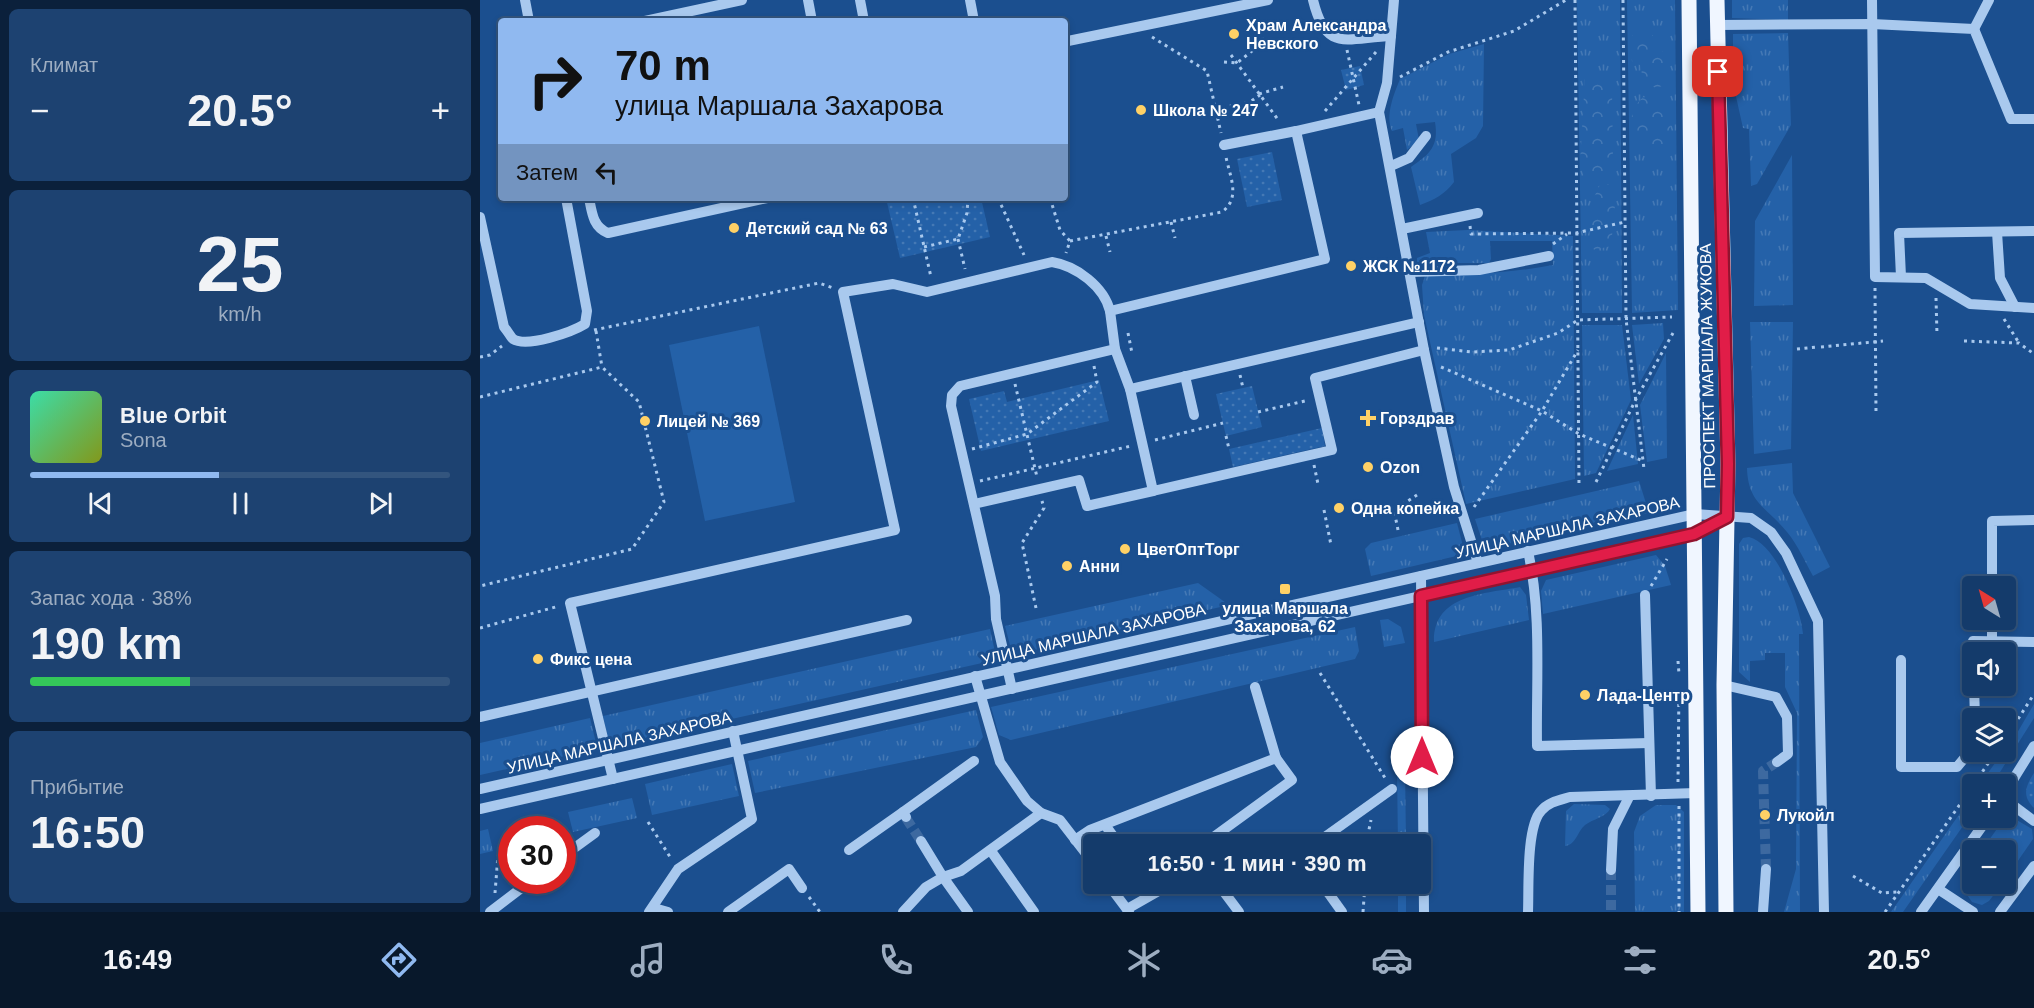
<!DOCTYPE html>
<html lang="ru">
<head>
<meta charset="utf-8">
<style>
  :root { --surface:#143b6b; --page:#1d4271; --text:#f1f3f6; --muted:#9dadc1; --line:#33557e; --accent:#90b9f0 }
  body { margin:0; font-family:Helvetica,sans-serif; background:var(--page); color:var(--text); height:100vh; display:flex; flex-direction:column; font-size:22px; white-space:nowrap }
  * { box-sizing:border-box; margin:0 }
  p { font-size:20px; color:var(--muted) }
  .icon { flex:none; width:33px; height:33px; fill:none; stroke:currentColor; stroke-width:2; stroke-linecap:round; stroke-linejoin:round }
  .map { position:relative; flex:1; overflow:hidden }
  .side { display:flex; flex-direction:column; gap:9px; padding:9px; background:#0b203b; width:480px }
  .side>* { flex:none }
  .top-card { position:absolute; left:18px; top:18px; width:570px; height:183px; border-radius:6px; box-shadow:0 3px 9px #0003,0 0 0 2px var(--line); background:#90b9f0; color:#111; overflow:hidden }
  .needle { width:39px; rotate:323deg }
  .controls { position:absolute; left:1482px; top:576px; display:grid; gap:12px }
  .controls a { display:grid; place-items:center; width:54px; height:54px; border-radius:6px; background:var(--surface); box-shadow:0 3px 9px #0003,0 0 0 2px var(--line); font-size:30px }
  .speed { position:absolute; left:18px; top:816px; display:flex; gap:12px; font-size:30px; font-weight:700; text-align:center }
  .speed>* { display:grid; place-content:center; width:78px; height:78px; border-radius:50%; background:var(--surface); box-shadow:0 3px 9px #0003,0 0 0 2px var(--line); line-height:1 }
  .speed .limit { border:9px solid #d22; background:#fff; color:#111 }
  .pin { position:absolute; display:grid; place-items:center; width:51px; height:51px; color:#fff; margin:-26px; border-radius:12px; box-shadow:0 3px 9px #0006 }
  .me { position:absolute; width:66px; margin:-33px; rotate:0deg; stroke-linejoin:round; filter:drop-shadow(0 0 4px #0008) }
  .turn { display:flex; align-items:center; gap:21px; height:126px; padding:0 18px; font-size:27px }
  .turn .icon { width:78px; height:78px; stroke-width:2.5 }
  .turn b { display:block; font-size:42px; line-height:51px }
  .then { display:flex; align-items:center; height:57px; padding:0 18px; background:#0003; gap:12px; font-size:22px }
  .big { font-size:45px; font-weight:800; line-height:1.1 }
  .side .tile { flex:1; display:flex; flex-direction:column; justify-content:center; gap:9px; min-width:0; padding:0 21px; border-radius:9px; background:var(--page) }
  .side .dial { align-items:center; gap:0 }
  .dial b { font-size:78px; line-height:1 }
  .song { display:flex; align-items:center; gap:18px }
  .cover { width:72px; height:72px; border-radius:9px; background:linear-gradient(135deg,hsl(160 70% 55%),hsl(70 70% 35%)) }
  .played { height:6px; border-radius:3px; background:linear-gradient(90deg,var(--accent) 45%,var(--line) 45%) }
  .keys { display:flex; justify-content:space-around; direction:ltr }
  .heat { display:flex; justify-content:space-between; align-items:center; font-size:33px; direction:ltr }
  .charge { height:9px; border-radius:4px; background:linear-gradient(90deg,#34c759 38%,var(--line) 0) }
  .trip { position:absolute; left:603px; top:834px; width:348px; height:60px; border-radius:6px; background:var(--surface); box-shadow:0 3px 9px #0003,0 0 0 2px var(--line); font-weight:800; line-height:60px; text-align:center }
  .tab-bar { display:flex; height:96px; justify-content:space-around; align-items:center; background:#08182b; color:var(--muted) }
  .tab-bar .icon { width:42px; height:42px }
  .tab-bar .selected { color:var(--accent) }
  .tab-bar b { font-size:27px; color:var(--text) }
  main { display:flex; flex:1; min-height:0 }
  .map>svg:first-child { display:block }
</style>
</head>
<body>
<main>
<section class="side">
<div class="tile"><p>Климат</p>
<div class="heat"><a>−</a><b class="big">20.5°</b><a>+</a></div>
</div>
<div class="tile dial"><b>25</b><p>km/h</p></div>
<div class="tile">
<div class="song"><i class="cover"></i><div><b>Blue Orbit</b><p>Sona</p></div></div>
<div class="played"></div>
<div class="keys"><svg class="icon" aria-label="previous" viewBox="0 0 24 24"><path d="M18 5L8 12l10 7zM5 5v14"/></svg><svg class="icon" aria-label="pause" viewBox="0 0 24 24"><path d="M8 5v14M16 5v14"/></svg><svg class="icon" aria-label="next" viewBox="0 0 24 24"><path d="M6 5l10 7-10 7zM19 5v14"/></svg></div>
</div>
<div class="tile"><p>Запас хода · 38%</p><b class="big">190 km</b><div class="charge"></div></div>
<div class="tile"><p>Прибытие</p><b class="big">16:50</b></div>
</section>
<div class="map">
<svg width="1554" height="912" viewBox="0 0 1554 912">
  <defs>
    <pattern id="grass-tufts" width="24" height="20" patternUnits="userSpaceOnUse" patternTransform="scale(1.5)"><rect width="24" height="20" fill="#2461a8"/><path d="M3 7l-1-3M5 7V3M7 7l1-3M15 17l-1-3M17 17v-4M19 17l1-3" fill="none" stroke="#4579b5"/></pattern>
    <pattern id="forest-crowns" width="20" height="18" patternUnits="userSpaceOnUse" patternTransform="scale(1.5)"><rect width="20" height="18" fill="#2461a8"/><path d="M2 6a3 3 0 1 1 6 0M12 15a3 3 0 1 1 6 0" fill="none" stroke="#4579b5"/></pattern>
    <pattern id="park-dots" width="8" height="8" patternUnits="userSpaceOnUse" patternTransform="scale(1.5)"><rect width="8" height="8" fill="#2461a8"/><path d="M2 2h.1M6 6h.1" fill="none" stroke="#4579b5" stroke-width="1.8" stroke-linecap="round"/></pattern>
  </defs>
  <rect width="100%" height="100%" fill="#1b4f8f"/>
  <g fill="url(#grass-tufts)">
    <polygon points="1097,0 1140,0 1142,313 1102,313"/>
    <polygon points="1147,0 1195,0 1198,310 1152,313"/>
    <polygon points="1252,0 1308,0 1308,20 1252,18"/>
    <polygon points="1308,33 1311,125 1277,184 1271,186 1269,129 1263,128 1253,83 1253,34"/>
    <path d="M 1004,44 L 1003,126 L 996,138 L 971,154 L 974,182 C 965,194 954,200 940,205 L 931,167 C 950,154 959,146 955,122 L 936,124 L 939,140 L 927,150 L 923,128 L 912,131 C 905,115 914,94 920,79 L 969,54 Z"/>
    <polygon points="1312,155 1313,305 1274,306 1275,221"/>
    <path d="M 988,230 L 1093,236 L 1095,479 L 986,504 L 944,315 L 942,285 L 945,276 C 989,275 1031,273 1073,265 L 1072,241 L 1010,241 L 1011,259 L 1009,263 L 937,263 L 937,258 L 950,253 L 946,232 Z"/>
    <polygon points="1270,322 1313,322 1311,449 1274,454"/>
    <polygon points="1183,323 1184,339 1159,384 1152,325"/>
    <polygon points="1102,325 1142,325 1151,400 1116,473 1104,476"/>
    <polygon points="1186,353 1187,458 1167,462 1160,405"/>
    <polygon points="1153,415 1158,464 1127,471"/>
    <path d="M 1312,463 L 1313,493 L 1350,567 L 1333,576 C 1325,562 1318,545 1307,532 C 1287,507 1268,504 1267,468 Z"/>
    <polygon points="1159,481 1169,513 1005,549 995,519"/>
    <polygon points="977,523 985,554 891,576 885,549 891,543"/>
    <path d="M 1269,537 C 1296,543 1321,608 1323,634 L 1319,634 L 1320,912 L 1304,912 L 1316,869 L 1317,713 L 1305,687 L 1305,653 L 1285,653 L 1285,660 L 1270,661 L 1270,682 L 1259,672 L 1259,544 L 1263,538 Z"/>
    <polygon points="1176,555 1185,566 1191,585 1063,614 1061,591 1066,580"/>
    <polygon points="718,583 749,605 537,654 531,649 525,626"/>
    <path d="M 1040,587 L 1046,595 L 1049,620 L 954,642 C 953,594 1005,594 1040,587 Z"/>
    <polygon points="908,619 921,627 925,643 904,647 900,620"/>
    <polygon points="875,627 879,651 875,659 531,740 519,735 511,707"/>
    <polygon points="510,629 515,652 511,661 135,745 128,739 123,716"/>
    <polygon points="1554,704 1554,718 1515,780 1512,784 1500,784 1523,752 1526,752"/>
    <polygon points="496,710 503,737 496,747 275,793 268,761"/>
    <polygon points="110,718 116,743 112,750 0,775 0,743"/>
    <polygon points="252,764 259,796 172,815 165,784"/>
    <polygon points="917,769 925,769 926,844 918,844"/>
    <polygon points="1492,796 1492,813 1423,912 1411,912"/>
    <polygon points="152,798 157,818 93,832 88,812"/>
    <path d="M 1094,804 L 1125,805 L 1130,809 C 1126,817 1113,819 1105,825 C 1097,832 1096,845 1085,846 L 1086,811 Z"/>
    <polygon points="1176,805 1196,805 1204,812 1204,912 1155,912 1154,832 1160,816"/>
    <polygon points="66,817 69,829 56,829 54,820"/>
    <polygon points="1535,819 1552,829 1553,839 1526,878 1526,850 1502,850 1519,826"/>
    <polygon points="8,829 13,851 0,854 0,831"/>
    <polygon points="1492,865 1492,884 1522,884 1509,901 1502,905 1492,902 1483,889 1484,877"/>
    <rect x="918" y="884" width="8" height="28"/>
  </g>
  <g fill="url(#forest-crowns)">
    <path d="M 1157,25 C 1187,41 1185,54 1185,85 L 1176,88 L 1164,83 L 1160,65 L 1152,61 C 1149,47 1151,37 1157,25 Z"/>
    <polygon points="1105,77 1121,79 1132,89 1133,164 1123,178 1105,178 1100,164"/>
    <path d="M 1163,97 L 1190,111 L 1191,125 L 1186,148 L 1168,154 C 1156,134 1141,118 1163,97 Z"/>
    <path d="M 1121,183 L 1132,185 L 1135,205 L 1131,246 L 1114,250 C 1105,227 1109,204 1121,183 Z"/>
  </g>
  <g fill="url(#park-dots)">
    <polygon points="880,66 884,85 866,90 861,70"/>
    <polygon points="792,152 802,200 767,207 757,159"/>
    <polygon points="406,198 501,198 510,237 420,258"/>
    <polygon points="619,380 629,421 501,451 489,399 524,391 527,402"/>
    <polygon points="772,386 782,427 746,436 736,394"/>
    <polygon points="842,428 845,446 753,467 749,449"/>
    <path d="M 1554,773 L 1554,808 C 1542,796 1545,787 1554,773 Z"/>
  </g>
  <polygon fill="#2461a8" points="279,326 315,502 225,521 189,345"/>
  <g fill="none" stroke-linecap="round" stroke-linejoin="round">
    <g stroke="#3d69a0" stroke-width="10" stroke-dasharray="10 5" stroke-linecap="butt">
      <polyline points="426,818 441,841"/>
      <polyline points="1286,869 1283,771 1297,762"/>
      <polyline points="1131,870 1131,912"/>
    </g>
    <g stroke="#a9c9ee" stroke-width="3" stroke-dasharray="3 4.5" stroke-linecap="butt">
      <polyline points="1095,0 1099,486"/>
      <polyline points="1143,0 1146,319 1164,469"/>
      <polyline points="255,21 266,19 269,21"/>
      <polyline points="672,37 727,71 741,133"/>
      <polyline points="774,38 830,46 839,41"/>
      <polyline points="867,50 879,105"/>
      <polyline points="751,55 799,121"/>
      <polyline points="744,62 757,63 777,47 779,29 769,16"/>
      <polyline points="920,77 968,52 1034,31 1086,0"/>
      <polyline points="779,94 803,87"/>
      <polyline points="750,106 770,102 780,95"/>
      <polyline points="845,111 896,52"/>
      <polyline points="433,198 451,277"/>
      <polyline points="518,198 544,255"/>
      <polyline points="570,198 580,230 590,241 586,253"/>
      <polyline points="691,222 695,238"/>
      <polyline points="990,226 991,234 1096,233 1145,222"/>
      <polyline points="626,236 630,252"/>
      <polyline points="478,239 485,269"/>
      <path d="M 590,241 L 742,212 C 761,198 750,177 746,157"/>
      <polyline points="1073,244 1087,234"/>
      <polyline points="444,247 478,239 487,213 488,198"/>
      <polyline points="1395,288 1396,413"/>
      <polyline points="1456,298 1457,335"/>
      <polyline points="1524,319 1539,343"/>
      <polyline points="114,330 339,283 353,288"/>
      <polyline points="116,331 122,367"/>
      <polyline points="648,333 652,353"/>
      <polyline points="1484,341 1539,343 1554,354"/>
      <polyline points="1341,347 1403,341"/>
      <polyline points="957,348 992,352 1029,350 1078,333 1098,320 1192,317"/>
      <polyline points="1317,349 1338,347"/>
      <polyline points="0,357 10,355 22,346"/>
      <polyline points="961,367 1062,411 1099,434 1163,461"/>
      <polyline points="760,375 763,388"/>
      <polyline points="535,384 557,477"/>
      <polyline points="0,397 122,367 159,402 184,502 152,549 0,586"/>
      <polyline points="778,412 829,400"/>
      <polyline points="746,436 749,449"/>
      <polyline points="675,440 743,423"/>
      <polyline points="492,449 547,434 617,382 614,366"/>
      <polyline points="834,465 838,484"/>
      <polyline points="500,481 651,446"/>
      <polyline points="1116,482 1156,399 1193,333"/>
      <polyline points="994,507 1062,411 1098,350"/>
      <polyline points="844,510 851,545"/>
      <polyline points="918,530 914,510 937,495"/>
      <polyline points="1171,586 1187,559"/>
      <polyline points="556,608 542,543 564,508 562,501"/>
      <polyline points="0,628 79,606"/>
      <polyline points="1198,661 1199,674"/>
      <polyline points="840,673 905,778"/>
      <polyline points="1526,738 1554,694"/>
      <polyline points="1198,782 1199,686"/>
      <polyline points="1494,784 1516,752"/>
      <polyline points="1199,806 1199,912"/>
      <polyline points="168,822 192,860"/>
      <polyline points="886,844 891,820"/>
      <polyline points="1373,876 1402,893 1418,892"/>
      <polyline points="15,893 18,855"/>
      <polyline points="329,897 340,912"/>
      <polyline points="883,912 885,884"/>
      <polyline points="1405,912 1492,787"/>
    </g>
    <g stroke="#a9c9ee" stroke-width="10">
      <polyline points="45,0 49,21"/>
      <polyline points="328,0 332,21"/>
      <polyline points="380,0 384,21"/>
      <polyline points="490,0 494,21"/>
      <path d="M 833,0 C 846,53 865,38 911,36"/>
      <polyline points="914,0 907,83 899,112 944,350 974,487 998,563"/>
      <polyline points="1392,0 1395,277 1446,278 1490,304 1554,308"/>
      <polyline points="165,21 262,0"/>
      <polyline points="1237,25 1392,24 1494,29 1531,119 1554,119"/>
      <polyline points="1494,29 1509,0"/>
      <polyline points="588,41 788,0"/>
      <polyline points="899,112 816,131 845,259 630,311 635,349 650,389 673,491 852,450 835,378 944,350"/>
      <polyline points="744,145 816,131"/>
      <polyline points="911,166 929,158 946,136"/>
      <path d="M 109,198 C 112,213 113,227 128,233 L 287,198"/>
      <path d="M 0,217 L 24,327 C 27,330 30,336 33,339 C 47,348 92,332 105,324 L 107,311 L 86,198"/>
      <polyline points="922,229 998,213"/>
      <polyline points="1517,232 1520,278 1535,307"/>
      <polyline points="930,272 999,270 1069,256"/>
      <polyline points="1421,277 1419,233 1554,231"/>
      <polyline points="705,376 714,415"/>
      <polyline points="650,389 939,322"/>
      <polyline points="494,504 599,480 607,506 673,491"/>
      <path d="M 1048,551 C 1062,614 1056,682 1057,746 L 1169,743"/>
      <polyline points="941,576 944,912"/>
      <polyline points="1512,586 1512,521 1554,520"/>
      <polyline points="1165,595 1171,796"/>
      <polyline points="1512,641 1512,620"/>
      <polyline points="1494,652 1493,641 1554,642"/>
      <polyline points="1421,660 1421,767 1477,767 1492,749"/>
      <polyline points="495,676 520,762 547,801 561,813 580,820 614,864"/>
      <polyline points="1244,685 1296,697 1307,717 1308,754 1297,762"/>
      <polyline points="1494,686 1495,718"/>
      <polyline points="532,689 516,619 515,596 471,406 472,395 480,386 635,349"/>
      <polyline points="0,717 427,620"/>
      <path d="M 133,779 L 90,603 L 415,530 L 363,292 L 413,284 L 447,292 L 572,262 C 597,266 624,287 630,311"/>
      <polyline points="0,789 1215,514 1271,518 1291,532 1306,553 1338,621 1344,912"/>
      <polyline points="1526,791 1554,746"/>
      <polyline points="1526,800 1554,821"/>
      <polyline points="0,809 1214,534 1246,518"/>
      <polyline points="423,812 494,761"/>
      <polyline points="625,825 639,844"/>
      <polyline points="595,840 610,830 796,758 775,687"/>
      <polyline points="724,844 812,780 796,758"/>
      <polyline points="835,844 912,789"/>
      <polyline points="369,850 423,812 426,817"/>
      <polyline points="511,851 554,912"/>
      <polyline points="82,857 115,833"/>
      <polyline points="1131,870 1133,829 1149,797"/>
      <polyline points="628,884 649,912"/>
      <polyline points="738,884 759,912"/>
      <polyline points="842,884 862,912"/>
      <polyline points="1458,889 1493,912"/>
      <polyline points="174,908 188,912"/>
      <polyline points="647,909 691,884"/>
      <polyline points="10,912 52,880"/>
      <polyline points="169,912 198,869 272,819 253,731"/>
      <polyline points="248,912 309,869 322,888"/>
      <polyline points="423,912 446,887 463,877 441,841"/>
      <polyline points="488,912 463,877 481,871 561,813"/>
      <path d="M 1048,912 C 1049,888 1046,827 1061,811 C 1068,802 1080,800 1090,797 L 1216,793"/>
      <polyline points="1283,912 1286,869"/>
      <polyline points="1441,912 1508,818"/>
      <polyline points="1520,912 1554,866"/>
    </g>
    <g stroke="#f0f6ff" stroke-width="15">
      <polyline points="1209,0 1218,912"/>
      <polyline points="1237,0 1248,464 1244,685 1246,912"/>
    </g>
  </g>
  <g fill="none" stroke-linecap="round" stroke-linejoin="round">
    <g stroke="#92132f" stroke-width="15">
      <polyline id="route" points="942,757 941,596 1214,534 1247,517 1248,464 1238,72"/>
    </g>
    <use href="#route" stroke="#e11d48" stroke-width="10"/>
  </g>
  <g fill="#ffd166" stroke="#1b4f8f" stroke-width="2">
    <circle cx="754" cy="34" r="6"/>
    <circle cx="661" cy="110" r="6"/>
    <circle cx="254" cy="228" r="6"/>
    <circle cx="871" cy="266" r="6"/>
    <path d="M885 409h6v6h6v6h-6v6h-6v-6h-6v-6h6z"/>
    <circle cx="165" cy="421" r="6"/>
    <circle cx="888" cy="467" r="6"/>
    <circle cx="859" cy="508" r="6"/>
    <circle cx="645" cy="549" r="6"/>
    <circle cx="587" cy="566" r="6"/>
    <rect x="799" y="583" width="12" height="12" rx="3"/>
    <circle cx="58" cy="659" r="6"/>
    <circle cx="1105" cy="695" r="6"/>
    <circle cx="1285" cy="815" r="6"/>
  </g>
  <g text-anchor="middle" stroke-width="6" stroke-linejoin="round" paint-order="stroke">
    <g font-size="16" font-weight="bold" fill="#fff" stroke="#1b4f8f" text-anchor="start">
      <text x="766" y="31">Храм Александра<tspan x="766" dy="18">Невского</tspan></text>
      <text x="673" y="116">Школа № 247</text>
      <text x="266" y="234">Детский сад № 63</text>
      <text x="883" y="272">ЖСК №1172</text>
      <text x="900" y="424">Горздрав</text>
      <text x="177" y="427">Лицей № 369</text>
      <text x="900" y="473">Ozon</text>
      <text x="871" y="514">Одна копейка</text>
      <text x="657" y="555">ЦветОптТорг</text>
      <text x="599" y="572">Анни</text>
      <text x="805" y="614" text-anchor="middle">улица Маршала<tspan x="805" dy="18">Захарова, 62</tspan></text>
      <text x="70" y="665">Фикс цена</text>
      <text x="1117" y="701">Лада-Центр</text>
      <text x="1297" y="821">Лукойл</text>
    </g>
    <g font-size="16" fill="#fff" stroke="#1b4f8f">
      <text transform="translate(1227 366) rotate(-91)" y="6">ПРОСПЕКТ МАРШАЛА ЖУКОВА</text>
      <text transform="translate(1087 527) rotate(-13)" y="6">УЛИЦА МАРШАЛА ЗАХАРОВА</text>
      <text transform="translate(613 634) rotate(-13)" y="6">УЛИЦА МАРШАЛА ЗАХАРОВА</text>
      <text transform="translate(139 742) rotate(-13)" y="6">УЛИЦА МАРШАЛА ЗАХАРОВА</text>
    </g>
  </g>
</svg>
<div class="controls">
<a><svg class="needle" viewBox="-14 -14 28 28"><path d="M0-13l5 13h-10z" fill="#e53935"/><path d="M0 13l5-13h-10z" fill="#9dadc1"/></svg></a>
<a><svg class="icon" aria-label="sound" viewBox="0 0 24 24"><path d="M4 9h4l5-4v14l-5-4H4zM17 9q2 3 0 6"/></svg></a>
<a><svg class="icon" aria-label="layers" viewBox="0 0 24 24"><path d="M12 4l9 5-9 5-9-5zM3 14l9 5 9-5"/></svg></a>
<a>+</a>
<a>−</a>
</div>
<div class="speed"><div class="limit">30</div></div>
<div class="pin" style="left:1238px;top:72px;background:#d93025"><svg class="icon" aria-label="arrive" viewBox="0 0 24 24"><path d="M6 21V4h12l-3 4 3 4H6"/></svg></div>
<svg class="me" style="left:942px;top:757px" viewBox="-20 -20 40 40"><circle r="19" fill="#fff"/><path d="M0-13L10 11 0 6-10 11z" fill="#e11d48"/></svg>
<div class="trip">16:50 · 1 мин · 390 m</div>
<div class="top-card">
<div class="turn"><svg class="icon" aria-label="right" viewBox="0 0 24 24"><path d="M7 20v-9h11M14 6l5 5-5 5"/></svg><div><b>70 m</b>улица Маршала Захарова</div></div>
<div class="then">Затем<svg class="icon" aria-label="left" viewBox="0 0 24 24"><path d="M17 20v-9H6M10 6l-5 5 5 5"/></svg></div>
</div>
</div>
</main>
<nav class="tab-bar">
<b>16:49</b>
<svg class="icon selected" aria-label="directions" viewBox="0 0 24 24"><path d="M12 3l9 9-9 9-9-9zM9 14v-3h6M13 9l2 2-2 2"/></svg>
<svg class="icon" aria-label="music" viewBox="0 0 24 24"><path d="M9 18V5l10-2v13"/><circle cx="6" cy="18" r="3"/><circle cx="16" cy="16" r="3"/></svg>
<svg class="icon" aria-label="phone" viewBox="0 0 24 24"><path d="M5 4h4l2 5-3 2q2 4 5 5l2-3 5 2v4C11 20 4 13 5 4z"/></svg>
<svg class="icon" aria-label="climate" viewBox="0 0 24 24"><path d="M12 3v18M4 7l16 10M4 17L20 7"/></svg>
<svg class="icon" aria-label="car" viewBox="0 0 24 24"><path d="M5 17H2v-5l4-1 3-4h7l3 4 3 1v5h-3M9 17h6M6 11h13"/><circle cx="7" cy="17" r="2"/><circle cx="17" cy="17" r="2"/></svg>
<svg class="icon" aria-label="filters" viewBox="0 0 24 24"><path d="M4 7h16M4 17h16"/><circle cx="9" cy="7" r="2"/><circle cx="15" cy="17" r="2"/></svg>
<b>20.5°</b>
</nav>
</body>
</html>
